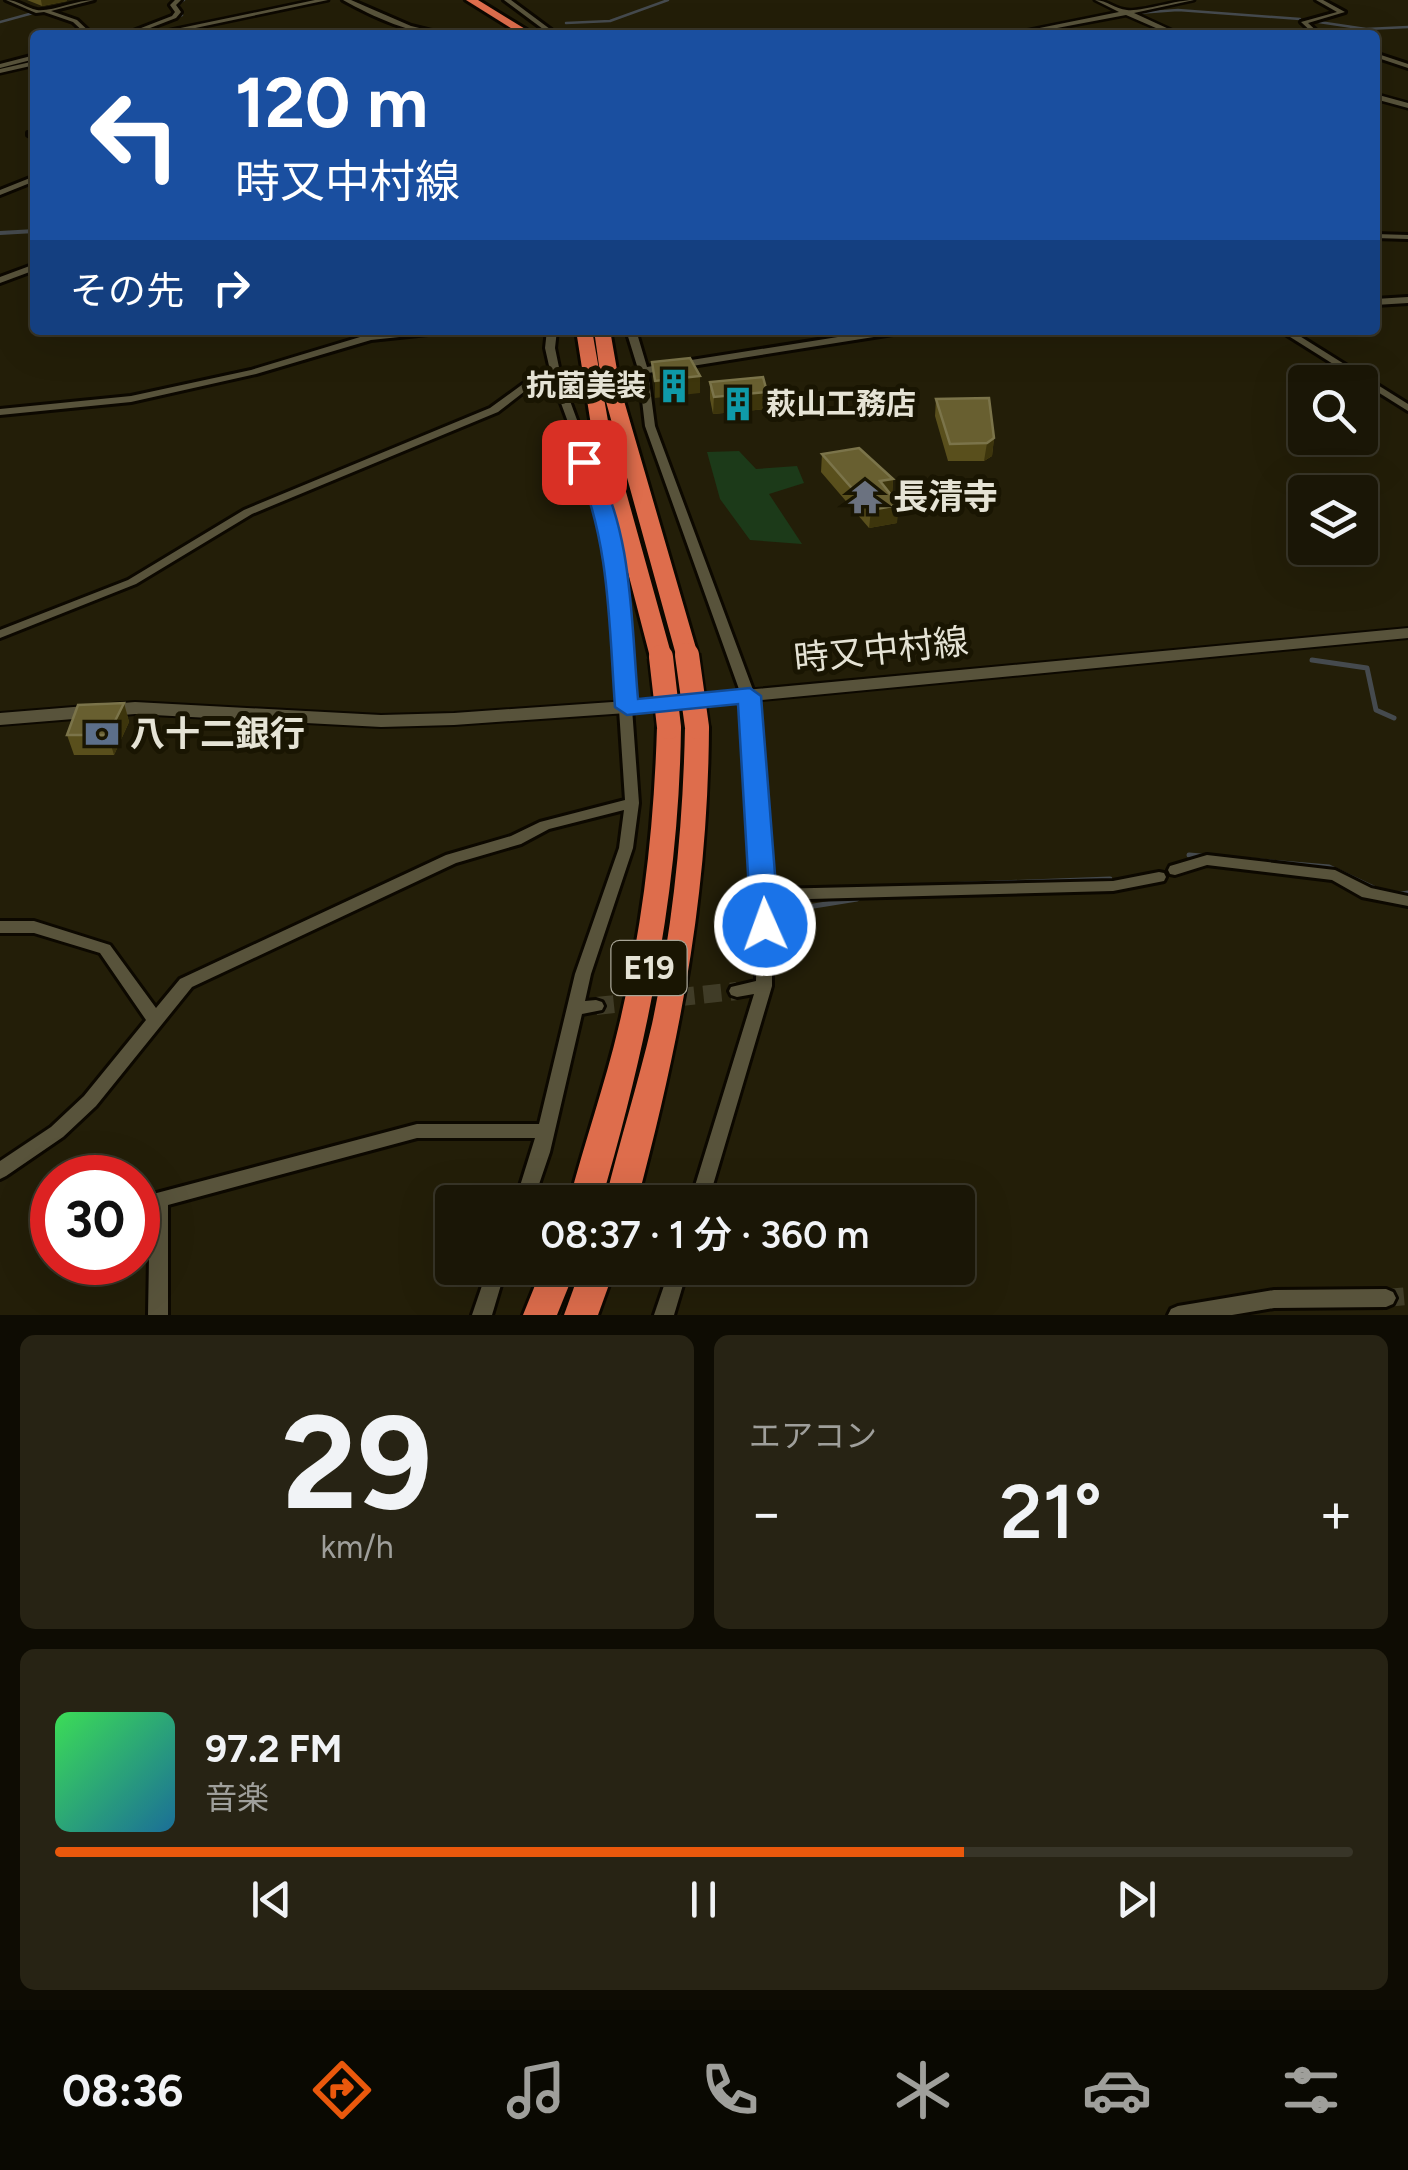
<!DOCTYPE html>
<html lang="ja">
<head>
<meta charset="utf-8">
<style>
  :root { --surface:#1a1606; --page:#272314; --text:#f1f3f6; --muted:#9f9f9b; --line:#383528; --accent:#ea580c }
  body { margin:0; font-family:Figtree,"Noto Sans JP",sans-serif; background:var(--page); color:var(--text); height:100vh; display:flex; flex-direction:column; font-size:38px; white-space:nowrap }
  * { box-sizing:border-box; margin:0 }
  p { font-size:32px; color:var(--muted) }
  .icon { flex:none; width:55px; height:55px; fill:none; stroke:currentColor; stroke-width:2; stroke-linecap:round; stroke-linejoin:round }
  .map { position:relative; height:1315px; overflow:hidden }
  .side { display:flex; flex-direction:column; gap:20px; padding:20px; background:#0e0c03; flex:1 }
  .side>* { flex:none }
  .banner { position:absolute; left:30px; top:30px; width:1350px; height:305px; border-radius:10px; box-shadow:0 10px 40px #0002,0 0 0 2px var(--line); background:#1a4fa0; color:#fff; overflow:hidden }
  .fabs { position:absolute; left:1288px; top:365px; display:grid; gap:20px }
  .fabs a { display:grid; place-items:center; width:90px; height:90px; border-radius:10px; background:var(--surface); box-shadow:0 10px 40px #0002,0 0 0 2px var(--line); font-size:50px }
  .speed { position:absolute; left:30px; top:1155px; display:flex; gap:20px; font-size:50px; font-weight:700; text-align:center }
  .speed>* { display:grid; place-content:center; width:130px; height:130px; border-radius:50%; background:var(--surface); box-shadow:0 10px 40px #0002,0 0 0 2px var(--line); line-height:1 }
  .speed .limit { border:15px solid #d22; background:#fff; color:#111 }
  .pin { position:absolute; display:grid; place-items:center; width:85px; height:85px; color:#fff; margin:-42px; border-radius:20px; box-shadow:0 5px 15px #0006 }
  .me { position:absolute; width:110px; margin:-55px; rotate:358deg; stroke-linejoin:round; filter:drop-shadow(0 0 8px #0008) }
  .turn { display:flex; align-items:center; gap:35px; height:210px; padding:0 40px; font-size:45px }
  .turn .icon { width:130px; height:130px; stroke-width:2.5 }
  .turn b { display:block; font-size:70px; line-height:85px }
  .then { display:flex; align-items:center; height:95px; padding:0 40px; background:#0003; gap:20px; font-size:38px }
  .big { font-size:75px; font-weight:600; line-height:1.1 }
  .side .widget { flex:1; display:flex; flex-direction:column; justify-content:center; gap:15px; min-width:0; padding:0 35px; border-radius:15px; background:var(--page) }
  .side .dial { align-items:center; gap:0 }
  .dial b { font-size:130px; line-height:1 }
  .song { display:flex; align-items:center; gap:30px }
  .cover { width:120px; height:120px; border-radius:15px; background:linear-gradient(135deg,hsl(130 70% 55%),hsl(200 70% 35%)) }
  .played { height:10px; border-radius:5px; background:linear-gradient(90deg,var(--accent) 70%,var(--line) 70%) }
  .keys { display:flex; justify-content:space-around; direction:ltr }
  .heat { display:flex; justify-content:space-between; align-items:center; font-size:55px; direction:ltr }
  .side .tiles { flex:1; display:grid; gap:20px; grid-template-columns:1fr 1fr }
  .widget:last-child { grid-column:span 2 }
  .trip { position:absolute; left:435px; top:1185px; width:540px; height:100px; border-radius:10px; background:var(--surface); box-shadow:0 10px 40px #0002,0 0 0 2px var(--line); font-weight:600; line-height:100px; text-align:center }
  .tab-bar { display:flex; height:160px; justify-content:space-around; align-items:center; background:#0a0902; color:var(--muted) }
  .tab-bar .icon { width:70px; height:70px }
  .tab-bar .active { color:var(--accent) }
  .tab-bar b { font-size:45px; color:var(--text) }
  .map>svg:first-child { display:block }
</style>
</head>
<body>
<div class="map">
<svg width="1408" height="1315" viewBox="0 0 1408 1315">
  <rect width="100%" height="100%" fill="#231e08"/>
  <polygon fill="#1c3a19" points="739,451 756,469 797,466 804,483 769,494 802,544 750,540 720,499 707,452"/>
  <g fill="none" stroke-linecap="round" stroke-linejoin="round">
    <g stroke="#454a4e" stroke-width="2.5">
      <polyline points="1137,13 1178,10 1300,19"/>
      <polyline points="1312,21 1366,29 1408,27"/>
      <polyline points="0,22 33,13 5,0"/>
      <polyline points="566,23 610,21 668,0"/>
      <polyline points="133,35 182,15 178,4 184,0"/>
    </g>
    <polyline stroke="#454a4e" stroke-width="4" points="0,233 35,231"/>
    <g stroke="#454a4e" stroke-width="5">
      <polyline points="1312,660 1367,668 1376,710 1394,718"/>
      <polyline points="1189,855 1329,867 1380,891"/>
      <polyline points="943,885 1110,879"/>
      <polyline points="1395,895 1408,893"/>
      <polyline points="783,911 857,899"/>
    </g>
    <polyline stroke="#454a4e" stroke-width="6" points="777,971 783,910 794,908"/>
    <g stroke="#403c27" stroke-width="18" stroke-dasharray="18 9" stroke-linecap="butt">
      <polyline points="596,1006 737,991"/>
      <polyline points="1386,1298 1408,1296"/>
    </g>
    <g stroke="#0c0800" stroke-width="6">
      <g id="minor">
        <path d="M 6,0 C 18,0 26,8 37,10 C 51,12 77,0 94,0 L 51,11 L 77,20 L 93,35 L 87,35 L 73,22 L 44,12 L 36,13 Z"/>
        <polygon points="175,0 181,0 176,5 181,12 176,18 132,35 123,35 172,16 175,12 170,5"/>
        <path d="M 343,0 L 351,0 L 411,26 L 448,35 C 412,35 374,17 343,0 Z"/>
        <polygon points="504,0 511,0 558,35 551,35"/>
        <polygon points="1316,0 1323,0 1345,12 1308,23 1321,35 1315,35 1301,22 1337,12"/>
        <polygon points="1375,53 1408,64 1408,68 1375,57"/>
        <polygon points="35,55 35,59 0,68 0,64"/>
        <polygon points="28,133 35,134 35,138 28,135"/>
        <polygon points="35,176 35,181 0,195 0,190"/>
        <polygon points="1375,234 1408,235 1408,239 1375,238"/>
        <polygon points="35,264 35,270 0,283 0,277"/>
        <polygon points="1408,297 1408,303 1375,305 1375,299"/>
        <polygon points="411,330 442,330 437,333 371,340 256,374 131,402 0,415 0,409 131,396 251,370 370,334"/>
        <polygon points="547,330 557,330 555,348 561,377 577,374 582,377 580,379 563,382 604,493 622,573 639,803 633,848 591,974 585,1001 596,1000 602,1002 604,1006 602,1010 582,1014 550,1152 533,1202 515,1202 535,1138 417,1138 168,1205 168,1315 148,1315 150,1200 153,1194 417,1124 539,1124 575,974 619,848 624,810 549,829 521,844 456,863 192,987 96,1106 63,1137 6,1176 0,1179 0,1161 51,1127 84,1096 146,1020 100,953 34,933 0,933 0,921 34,921 110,945 156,1008 180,979 446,855 511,836 540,822 625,800 610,573 594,493 554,384 529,388 498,412 252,514 136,584 0,638 0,630 128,580 244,510 490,408 523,384 552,379 545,348"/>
        <polygon points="626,330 636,330 647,367 882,330 904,330 899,333 648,373 655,426 759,706 759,774 772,889 1113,881 1159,872 1164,873 1166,877 1164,881 1159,882 1113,891 772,900 772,986 708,1202 690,1202 754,994 737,997 731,995 729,991 731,987 756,981 758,895 745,774 745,706 645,426 639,374 623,377 618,374 620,372 638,369"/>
        <polygon points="1279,330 1290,330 1408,404 1408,411"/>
        <polygon points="1207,855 1335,870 1371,888 1408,896 1408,906 1362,897 1332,880 1207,865 1175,875 1170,874 1168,870 1170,866"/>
        <polygon points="488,1268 506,1268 492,1315 472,1315"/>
        <polygon points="670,1268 688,1268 674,1315 654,1315"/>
        <polygon points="1386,1289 1393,1292 1396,1298 1393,1304 1386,1307 1274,1308 1232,1315 1168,1315 1171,1309 1178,1306 1274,1290"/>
      </g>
    </g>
    <g stroke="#0c0800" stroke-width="5">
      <g id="tertiary">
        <polygon points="315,0 328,0 162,35 147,35"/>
        <path d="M 1095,0 C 1107,0 1115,9 1127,10 C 1141,12 1175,0 1194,0 L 1134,13 L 1182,35 L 1172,35 L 1126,15 L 1020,35 L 1005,35 L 1119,12 Z"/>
        <polygon points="35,61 35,65 0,73 0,69"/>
        <polygon points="1375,94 1408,103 1408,108 1375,99"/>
      </g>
    </g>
    <g stroke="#0c0800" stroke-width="4">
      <polygon id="secondary" points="1408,628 1408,638 627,713 454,725 381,727 135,714 0,725 0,713 135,702 381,715 454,713 627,701"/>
    </g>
    <g stroke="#0c0800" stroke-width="6">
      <g id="motorway">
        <polygon points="466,0 478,0 535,35 522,35"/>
        <polygon points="576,330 592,330 611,438 672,657 669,662 653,662 650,657 593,438"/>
        <polygon points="594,330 610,330 620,387 698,655 695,660 687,662 676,655 602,387"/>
        <path d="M 669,719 L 681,727 C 679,891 647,1045 601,1202 L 569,1202 C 584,1143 605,1085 619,1025 C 643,926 654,828 657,727 Z"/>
        <path d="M 697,719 L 709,727 C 708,896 680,1040 637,1202 L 605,1202 C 619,1143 638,1084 652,1024 C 673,926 683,828 685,727 Z"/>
        <polygon points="542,1268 576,1268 557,1315 523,1315"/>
        <polygon points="581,1268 615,1268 598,1315 564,1315"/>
      </g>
    </g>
    <use href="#minor" fill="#58533b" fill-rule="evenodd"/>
    <use href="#tertiary" fill="#58533b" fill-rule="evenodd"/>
    <use href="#secondary" fill="#58533b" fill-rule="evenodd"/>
    <use href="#motorway" fill="#de6d4c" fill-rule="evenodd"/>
    <g stroke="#0c0800" stroke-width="29" stroke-linecap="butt">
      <g id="motorway-bridge">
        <polyline points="687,655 697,727"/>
        <polyline points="661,657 669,727"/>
      </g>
    </g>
    <use href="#motorway-bridge" stroke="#de6d4c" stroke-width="24"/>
  </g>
  <g fill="#594f1c">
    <polygon points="27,0 66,0 67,1 42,6"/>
    <polygon points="710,382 767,409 713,414 710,399"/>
    <polygon points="936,399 994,438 992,456 984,461 948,461 935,416"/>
    <polygon points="822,454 893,479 892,496 897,523 869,528 821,472"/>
    <polygon points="124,703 129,722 114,755 74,755 67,735"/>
  </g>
  <g fill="#3d350c">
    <polygon points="41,0 66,0 67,1 42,6"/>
    <polygon points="700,376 700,393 655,398 655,381"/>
    <polygon points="767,392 767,409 713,414 714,397"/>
    <polygon points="994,438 992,456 984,461 987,443"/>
    <polygon points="893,479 892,497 880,481"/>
    <polygon points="899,505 897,523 869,528 871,510"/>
    <polygon points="124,703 129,722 114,755 108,735"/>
  </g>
  <g fill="#685f30" stroke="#7b744a" stroke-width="2.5">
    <polygon points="690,358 700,376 655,381 652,362"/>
    <polygon points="763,377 767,392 714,397 710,382"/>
    <polygon points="989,398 994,438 987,443 950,444 936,399"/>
    <polygon points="859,448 893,479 880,481 899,505 871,510 822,454"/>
    <polygon points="124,703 108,735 67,735 78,705"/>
  </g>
  <path fill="#1a73e8" stroke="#114b97" stroke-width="2.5" d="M 578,458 L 591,458 C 633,527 631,621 638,699 L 750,688 L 761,696 L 779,925 L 775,932 L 755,932 L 751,925 L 738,704 L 627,715 L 615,707 C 609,625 610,539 575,462 Z"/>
  <defs>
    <g id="building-bare" transform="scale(2.7)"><path d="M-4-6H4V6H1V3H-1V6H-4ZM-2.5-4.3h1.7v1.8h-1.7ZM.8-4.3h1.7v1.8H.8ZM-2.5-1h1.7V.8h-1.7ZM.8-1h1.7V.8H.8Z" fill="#0f9aa8" stroke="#191502" stroke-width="2.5" paint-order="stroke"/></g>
    <g id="temple-bare" transform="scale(2.7)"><path d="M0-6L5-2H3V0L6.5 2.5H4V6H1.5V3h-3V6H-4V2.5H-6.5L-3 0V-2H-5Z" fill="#6b7280" stroke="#191502" stroke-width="2.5" paint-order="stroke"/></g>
    <g id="bank-bare" transform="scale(2.7)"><path d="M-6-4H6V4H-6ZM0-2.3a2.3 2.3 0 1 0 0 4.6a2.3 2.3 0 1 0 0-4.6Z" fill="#5c6f8a" stroke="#191502" stroke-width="2.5" paint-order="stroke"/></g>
  </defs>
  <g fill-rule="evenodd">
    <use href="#building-bare" x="674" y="386"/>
    <use href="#building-bare" x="738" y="404"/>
    <use href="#temple-bare" x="865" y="497"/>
    <use href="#bank-bare" x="102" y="734"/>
  </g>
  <g text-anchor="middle" stroke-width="10" stroke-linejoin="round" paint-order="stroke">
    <g font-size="30" font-weight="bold" fill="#e5e3d5" stroke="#191502" text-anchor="end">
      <text x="646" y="396">抗菌美装</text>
      <text x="766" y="414" text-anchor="start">萩山工務店</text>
    </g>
    <rect fill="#191502" stroke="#a8a596" stroke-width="2.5" x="611.5" y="941" width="75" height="54" rx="8"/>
    <g font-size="32" font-weight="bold" fill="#e5e3d5">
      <text x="649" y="979">E19</text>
    </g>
    <g font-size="35" font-weight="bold" fill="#e5e3d5" stroke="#191502" text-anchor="start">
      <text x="893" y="509">長清寺</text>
      <text x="130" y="746">八十二銀行</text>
    </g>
    <g font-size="35" fill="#e5e3d5" stroke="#191502">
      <text transform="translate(881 650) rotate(-6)" y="12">時又中村線</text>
    </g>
  </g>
</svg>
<div class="fabs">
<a><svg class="icon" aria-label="search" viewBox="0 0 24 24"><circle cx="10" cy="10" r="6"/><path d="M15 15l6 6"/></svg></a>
<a><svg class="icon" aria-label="layers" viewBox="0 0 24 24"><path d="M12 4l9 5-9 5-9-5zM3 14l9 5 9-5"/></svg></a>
</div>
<div class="speed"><div class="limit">30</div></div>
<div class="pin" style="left:584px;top:462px;background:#d93025"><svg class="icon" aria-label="arrive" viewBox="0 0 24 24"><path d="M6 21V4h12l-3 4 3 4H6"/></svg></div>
<svg class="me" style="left:765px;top:925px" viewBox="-20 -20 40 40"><circle r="17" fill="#1a73e8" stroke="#fff" stroke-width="3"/><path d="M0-11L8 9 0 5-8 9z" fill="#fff"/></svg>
<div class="trip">08:37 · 1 分 · 360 m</div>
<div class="banner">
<div class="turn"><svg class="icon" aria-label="left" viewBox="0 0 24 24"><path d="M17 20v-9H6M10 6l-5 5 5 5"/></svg><div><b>120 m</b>時又中村線</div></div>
<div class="then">その先<svg class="icon" aria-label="right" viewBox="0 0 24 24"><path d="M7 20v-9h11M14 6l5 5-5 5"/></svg></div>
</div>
</div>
<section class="side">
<div class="tiles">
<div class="widget dial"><b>29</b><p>km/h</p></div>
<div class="widget"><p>エアコン</p>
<div class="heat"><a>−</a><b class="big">21°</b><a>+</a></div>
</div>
<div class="widget">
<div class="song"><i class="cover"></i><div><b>97.2 FM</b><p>音楽</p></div></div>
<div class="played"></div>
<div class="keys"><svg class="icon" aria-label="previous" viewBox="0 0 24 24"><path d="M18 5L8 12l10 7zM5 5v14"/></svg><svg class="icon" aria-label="pause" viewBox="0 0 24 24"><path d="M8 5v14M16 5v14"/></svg><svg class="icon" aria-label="next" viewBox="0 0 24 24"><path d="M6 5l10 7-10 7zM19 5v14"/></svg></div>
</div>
</div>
</section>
<nav class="tab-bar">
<b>08:36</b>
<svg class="icon active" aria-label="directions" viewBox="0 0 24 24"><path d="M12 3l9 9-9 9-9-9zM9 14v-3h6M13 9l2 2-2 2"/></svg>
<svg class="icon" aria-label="music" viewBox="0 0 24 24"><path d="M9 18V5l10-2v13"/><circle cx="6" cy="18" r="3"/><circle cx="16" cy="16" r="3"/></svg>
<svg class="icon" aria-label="phone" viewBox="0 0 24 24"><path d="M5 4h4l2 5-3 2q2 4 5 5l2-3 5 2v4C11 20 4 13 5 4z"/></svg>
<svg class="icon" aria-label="climate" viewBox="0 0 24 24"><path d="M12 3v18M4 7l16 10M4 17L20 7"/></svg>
<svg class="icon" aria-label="car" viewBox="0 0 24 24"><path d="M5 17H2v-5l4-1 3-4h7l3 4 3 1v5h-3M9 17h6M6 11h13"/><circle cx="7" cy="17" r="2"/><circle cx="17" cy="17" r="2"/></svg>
<svg class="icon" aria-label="filters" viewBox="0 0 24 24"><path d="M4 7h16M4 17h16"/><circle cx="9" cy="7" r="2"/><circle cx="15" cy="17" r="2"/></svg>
</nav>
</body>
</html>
